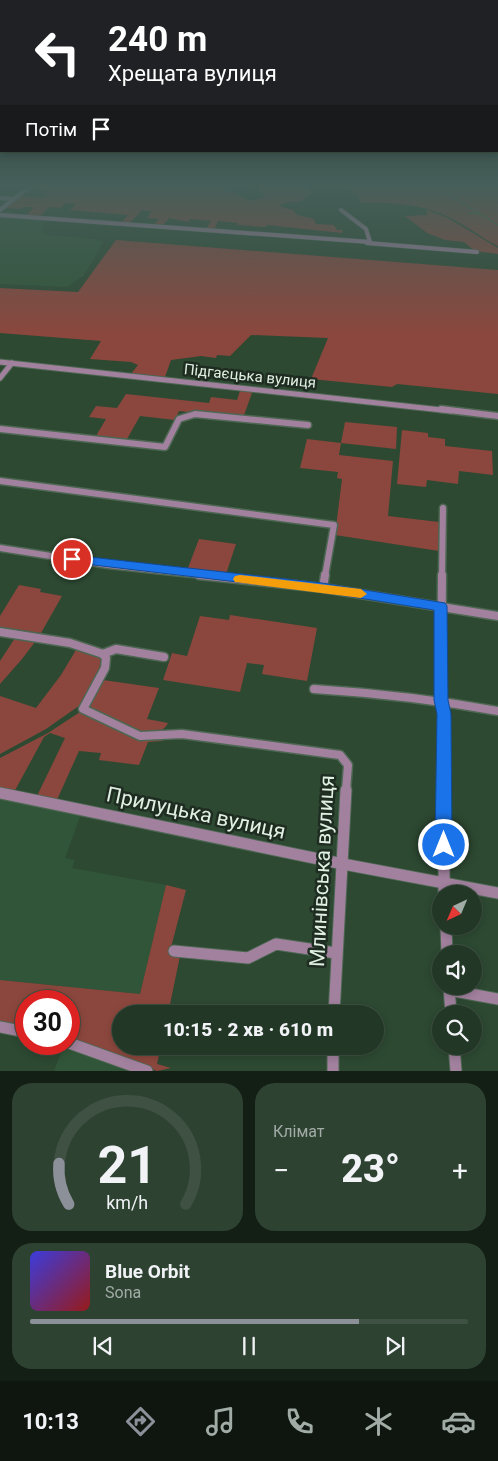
<!DOCTYPE html>
<html lang="uk">
<head>
<meta charset="utf-8">
<style>
  :root { --surface:#223726; --page:#2e4232; --text:#f1f3f6; --muted:#a2aca7; --line:#3f5143; --accent:#8c9099 }
  body { margin:0; font-family:Roboto,sans-serif; background:var(--page); color:var(--text); height:100vh; display:flex; flex-direction:column; font-size:19px; white-space:nowrap }
  * { box-sizing:border-box; margin:0 }
  p { font-size:16px; color:var(--muted) }
  .icon { flex:none; width:28px; height:28px; fill:none; stroke:currentColor; stroke-width:2; stroke-linecap:round; stroke-linejoin:round }
  .map { position:relative; height:1071px; overflow:hidden }
  .side { display:flex; flex-direction:column; gap:12px; padding:12px; background:#131e15; flex:1 }
  .side>* { flex:none }
  .banner { position:absolute; left:0px; top:0px; width:499px; height:152px; box-shadow:0 2px 8px #0003,0 0 0 1px var(--line); background:#202124; color:#fff; overflow:hidden }
  .needle { width:32px; rotate:224deg }
  .controls { position:absolute; left:432px; top:885px; display:grid; gap:10px }
  .controls a { display:grid; place-items:center; width:50px; height:50px; border-radius:50%; background:var(--surface); box-shadow:0 2px 8px #0003,0 0 0 1px var(--line); font-size:25px }
  .speed { position:absolute; left:15px; top:990px; display:flex; gap:10px; font-size:25px; font-weight:700; text-align:center }
  .speed>* { display:grid; place-content:center; width:65px; height:65px; border-radius:50%; background:var(--surface); box-shadow:0 2px 8px #0003,0 0 0 1px var(--line); line-height:1 }
  .speed .limit { border:8px solid #d22; background:#fff; color:#111 }
  .pin { position:absolute; display:grid; place-items:center; width:42px; height:42px; color:#fff; margin:-21px; border:2px solid #fff; border-radius:50%; box-shadow:0 1px 5px #0007 }
  .me { position:absolute; width:55px; margin:-28px; rotate:0deg; stroke-linejoin:round; filter:drop-shadow(0 0 4px #0008) }
  .turn { display:flex; align-items:center; gap:18px; height:105px; padding:0 25px; font-size:22px }
  .turn .icon { width:65px; height:65px; stroke-width:2.5 }
  .turn b { display:block; font-size:35px; line-height:42px }
  .then { display:flex; align-items:center; height:48px; padding:0 25px; background:#0003; gap:10px; font-size:19px }
  .big { font-size:38px; font-weight:800; line-height:1.1 }
  .side .widget { flex:1; display:flex; flex-direction:column; justify-content:center; gap:8px; min-width:0; padding:0 18px; border-radius:20px; background:var(--page) }
  .side .dial { align-items:center; gap:0 }
  .dial svg { height:130px; overflow:visible; fill:none; stroke:var(--line); stroke-width:7; stroke-linecap:round; text-anchor:middle }
  .dial text { fill:var(--text); stroke:none }
  .song { display:flex; align-items:center; gap:15px }
  .cover { width:60px; height:60px; border-radius:8px; background:linear-gradient(135deg,hsl(240 70% 55%),hsl(0 70% 35%)) }
  .played { height:5px; border-radius:2px; background:linear-gradient(90deg,var(--accent) 75%,var(--line) 75%) }
  .keys { display:flex; justify-content:space-around; direction:ltr }
  .heat { display:flex; justify-content:space-between; align-items:center; font-size:28px; direction:ltr }
  .side .tiles { flex:1; display:grid; gap:12px; grid-template-columns:1fr 1fr }
  .widget:last-child { grid-column:span 2 }
  .trip { position:absolute; left:112px; top:1005px; width:272px; height:50px; border-radius:25px; background:var(--surface); box-shadow:0 2px 8px #0003,0 0 0 1px var(--line); font-weight:800; line-height:50px; text-align:center }
  .dock { display:flex; height:80px; justify-content:space-around; align-items:center; background:#0e160f; color:var(--muted) }
  .dock .icon { width:35px; height:35px }
  .dock .on { color:var(--accent) }
  .dock b { font-size:22px; color:var(--text) }
  .map>svg:first-child { display:block }
</style>
</head>
<body>
<div class="map">
<svg width="498" height="1071" viewBox="0 0 498 1071">
  <rect width="100%" height="100%" fill="#2d4932"/>
  <g fill="#315538">
    <polygon points="0,216 48,220 41,228 42,232 46,235 93,239 104,242 83,276 67,287 0,284"/>
    <polygon points="0,797 81,814 65,858 75,860 72,868 166,885 140,994 0,980"/>
    <polygon points="64,1045 137,1071 54,1071"/>
  </g>
  <g fill="#8b473d">
    <polygon points="36,185 240,185 217,188 235,193 249,201 266,197 256,186 293,185 312,191 301,201 284,203 279,206 293,210 297,215 314,219 316,224 334,225 337,230 343,230 342,233 267,225 266,227 237,225 238,223 218,221 214,230 206,229 211,221 190,219 188,222 169,218 162,226 153,226 159,219 147,218 152,211 142,210 129,224 121,223 128,215 70,210 76,204 66,203 60,208 49,207 40,216 26,215 34,207 23,207 20,209 6,208 22,196 43,198 47,195 43,194 47,190 33,188"/>
    <path d="M 314,185 L 498,185 L 498,246 C 482,238 467,226 451,218 C 423,204 391,202 360,203 L 361,201 L 355,191 L 339,188 L 317,189 Z"/>
    <polygon points="427,210 448,218 498,248 498,254 475,251 464,242 445,240 427,233 405,216 427,215"/>
    <polygon points="116,240 498,270 498,394 397,384 392,387 311,379 328,338 251,335 230,356 217,355 216,358 201,356 171,360 165,377 131,374 138,365 131,362 90,359 101,341 0,333 0,288 78,292"/>
    <polygon points="241,388 253,390 243,418 179,411 175,420 140,416 127,439 96,436 106,419 89,417 96,406 117,408 126,394 209,403 211,397 237,400"/>
    <polygon points="345,422 397,427 396,449 341,443 339,455 393,461 388,516 439,522 439,551 335,535 342,479 337,478 338,472 300,468 307,439 341,443"/>
    <polygon points="402,430 428,433 428,437 445,439 445,446 492,451 493,475 459,471 458,484 427,480 426,487 397,484"/>
    <polygon points="199,539 236,544 226,574 188,568"/>
    <polygon points="19,585 41,589 40,592 62,596 41,633 0,627 0,616"/>
    <polygon points="230,615 317,628 307,681 262,674 264,665 247,663 240,692 163,680 172,653 187,656 200,616 229,620"/>
    <polygon points="15,638 35,642 22,659 0,684 0,661"/>
    <polygon points="76,650 101,658 103,663 83,703 46,729 0,754 0,696 36,708 61,675"/>
    <path d="M 103,680 L 159,688 L 147,719 L 168,723 C 164,732 151,735 141,733 C 129,731 102,715 90,709 L 90,704 Z"/>
    <polygon points="80,712 139,738 163,738 162,741 148,742 139,765 99,760 101,753 79,751 56,802 36,798 65,738 50,733 44,737 13,794 0,791 0,758 48,733"/>
    <polygon points="166,885 186,890 169,955 180,956 168,1014 121,1014 121,1046 161,1046 157,1064 171,1068 157,1071 69,1040 69,1001 26,1001 26,1029 0,1023 0,980 140,994"/>
  </g>
  <g fill="none" stroke-linecap="round" stroke-linejoin="round">
    <g stroke="#267e40" stroke-width="1">
      <polyline points="384,185 389,186"/>
      <polyline points="434,185 498,225"/>
      <polyline points="468,213 480,214"/>
    </g>
    <g stroke="#4d6752" stroke-width="5">
      <g id="street-far4">
        <polyline points="297,185 305,187"/>
        <polyline points="0,198 14,199"/>
        <polyline points="0,210 32,185"/>
        <polyline points="0,215 370,242 366,229 341,210"/>
        <polyline points="367,243 477,252"/>
      </g>
    </g>
    <g stroke="#4d6752" stroke-width="7">
      <g id="street-far3">
        <polyline points="0,362 451,411"/>
        <polyline points="0,378 12,363"/>
      </g>
    </g>
    <g stroke="#4d6752" stroke-width="9">
      <g id="street-far2">
        <polyline points="441,409 498,416"/>
        <polyline points="0,429 165,447 179,419 195,414 308,425"/>
        <polyline points="0,481 334,525 325,576"/>
        <polyline points="0,548 108,565 211,576"/>
        <polyline points="442,576 443,508"/>
      </g>
    </g>
    <g stroke="#4d6752" stroke-width="11">
      <g id="street-far1">
        <polyline points="199,575 323,588 498,616"/>
        <polyline points="442,575 441,701 444,714 444,791"/>
        <polyline points="323,588 325,575"/>
        <polyline points="0,632 70,643 103,654 116,649 164,657"/>
        <polyline points="103,654 106,658 105,668 83,709 140,736 182,734 340,755 348,765 346,791"/>
        <path d="M 314,689 C 376,693 437,700 498,711"/>
      </g>
    </g>
    <g stroke="#4d6752" stroke-width="13">
      <g id="street">
        <polyline points="444,790 444,894"/>
        <polyline points="0,793 343,864 498,893"/>
        <polyline points="446,926 447,954"/>
        <polyline points="174,951 248,958 276,944 336,953"/>
        <polyline points="449,987 451,1014"/>
        <polyline points="449,990 498,999"/>
        <polyline points="334,1014 346,790"/>
        <polyline points="0,1027 26,1032"/>
        <polyline points="69,1043 147,1071"/>
        <polyline points="333,1046 333,1071"/>
        <polyline points="454,1046 456,1071"/>
      </g>
    </g>
    <use href="#street-far4" stroke="#a1819e" stroke-width="4"/>
    <use href="#street-far3" stroke="#a1819e" stroke-width="5"/>
    <use href="#street-far2" stroke="#a1819e" stroke-width="6"/>
    <use href="#street-far1" stroke="#a1819e" stroke-width="8"/>
    <use href="#street" stroke="#a1819e" stroke-width="11"/>
  </g>
  <linearGradient id="sky" x2="0" y2="1"><stop stop-color="#19281c"/><stop offset="0.55" stop-color="#465f5a"/><stop offset="1" stop-color="#465f5a" stop-opacity="0"/></linearGradient>
  <rect width="498" height="335" fill="url(#sky)"/>
  <polygon fill="#1a73e8" stroke="#114b97" points="72,555 322,583 445,603 447,606 448,700 451,714 452,845 449,850 444,853 438,850 435,845 437,714 434,700 434,610 322,592 68,562 66,559 68,556"/>
  <polygon fill="#f59e0b" points="240,575 361,589 367,594 361,598 235,582 233,579 235,576"/>
  <g text-anchor="middle" stroke-width="5" stroke-linejoin="round" paint-order="stroke">
    <g font-size="15" fill="#e0f1e3" stroke="#1f2c21">
      <text transform="translate(250 376) rotate(6)" y="5">Підгаєцька вулиця</text>
    </g>
    <g font-size="21" fill="#e0f1e3" stroke="#1f2c21">
      <text transform="translate(196 813) rotate(12)" y="7">Прилуцька вулиця</text>
      <text transform="translate(322 871) rotate(-87)" y="7">Млинівська вулиця</text>
    </g>
  </g>
</svg>
<div class="controls">
<a><svg class="needle" viewBox="-14 -14 28 28"><path d="M0-13l5 13h-10z" fill="#e53935"/><path d="M0 13l5-13h-10z" fill="#a2aca7"/></svg></a>
<a><svg class="icon" aria-label="sound" viewBox="0 0 24 24"><path d="M4 9h4l5-4v14l-5-4H4zM17 9q2 3 0 6"/></svg></a>
<a><svg class="icon" aria-label="search" viewBox="0 0 24 24"><circle cx="10" cy="10" r="6"/><path d="M15 15l6 6"/></svg></a>
</div>
<div class="speed"><div class="limit">30</div></div>
<div class="pin" style="left:72px;top:559px;background:#d93025"><svg class="icon" aria-label="arrive" viewBox="0 0 24 24"><path d="M6 21V4h12l-3 4 3 4H6"/></svg></div>
<svg class="me" style="left:444px;top:845px" viewBox="-20 -20 40 40"><circle r="17" fill="#1a73e8" stroke="#fff" stroke-width="3"/><path d="M0-11L8 9 0 5-8 9z" fill="#fff"/></svg>
<div class="trip">10:15 · 2 хв · 610 m</div>
<div class="banner">
<div class="turn"><svg class="icon" aria-label="left" viewBox="0 0 24 24"><path d="M17 20v-9H6M10 6l-5 5 5 5"/></svg><div><b>240 m</b>Хрещата вулиця</div></div>
<div class="then">Потім<svg class="icon" aria-label="arrive" viewBox="0 0 24 24"><path d="M6 21V4h12l-3 4 3 4H6"/></svg></div>
</div>
</div>
<section class="side">
<div class="tiles">
<div class="widget dial"><svg viewBox="0 0 100 80">
<path d="M14 69A42 42 0 1 1 86 69"/>
<path d="M14 69A42 42 0 0 1 8 44" stroke="#8c9099"/>
<text x="50" y="56" font-size="32" font-weight="700">21</text>
<text x="50" y="72" font-size="11">km/h</text>
</svg></div>
<div class="widget"><p>Клімат</p>
<div class="heat"><a>−</a><b class="big">23°</b><a>+</a></div>
</div>
<div class="widget">
<div class="song"><i class="cover"></i><div><b>Blue Orbit</b><p>Sona</p></div></div>
<div class="played"></div>
<div class="keys"><svg class="icon" aria-label="previous" viewBox="0 0 24 24"><path d="M18 5L8 12l10 7zM5 5v14"/></svg><svg class="icon" aria-label="pause" viewBox="0 0 24 24"><path d="M8 5v14M16 5v14"/></svg><svg class="icon" aria-label="next" viewBox="0 0 24 24"><path d="M6 5l10 7-10 7zM19 5v14"/></svg></div>
</div>
</div>
</section>
<nav class="dock">
<b>10:13</b>
<svg class="icon on" aria-label="directions" viewBox="0 0 24 24"><path d="M12 3l9 9-9 9-9-9zM9 14v-3h6M13 9l2 2-2 2"/></svg>
<svg class="icon" aria-label="music" viewBox="0 0 24 24"><path d="M9 18V5l10-2v13"/><circle cx="6" cy="18" r="3"/><circle cx="16" cy="16" r="3"/></svg>
<svg class="icon" aria-label="phone" viewBox="0 0 24 24"><path d="M5 4h4l2 5-3 2q2 4 5 5l2-3 5 2v4C11 20 4 13 5 4z"/></svg>
<svg class="icon" aria-label="climate" viewBox="0 0 24 24"><path d="M12 3v18M4 7l16 10M4 17L20 7"/></svg>
<svg class="icon" aria-label="car" viewBox="0 0 24 24"><path d="M5 17H2v-5l4-1 3-4h7l3 4 3 1v5h-3M9 17h6M6 11h13"/><circle cx="7" cy="17" r="2"/><circle cx="17" cy="17" r="2"/></svg>
</nav>
</body>
</html>
